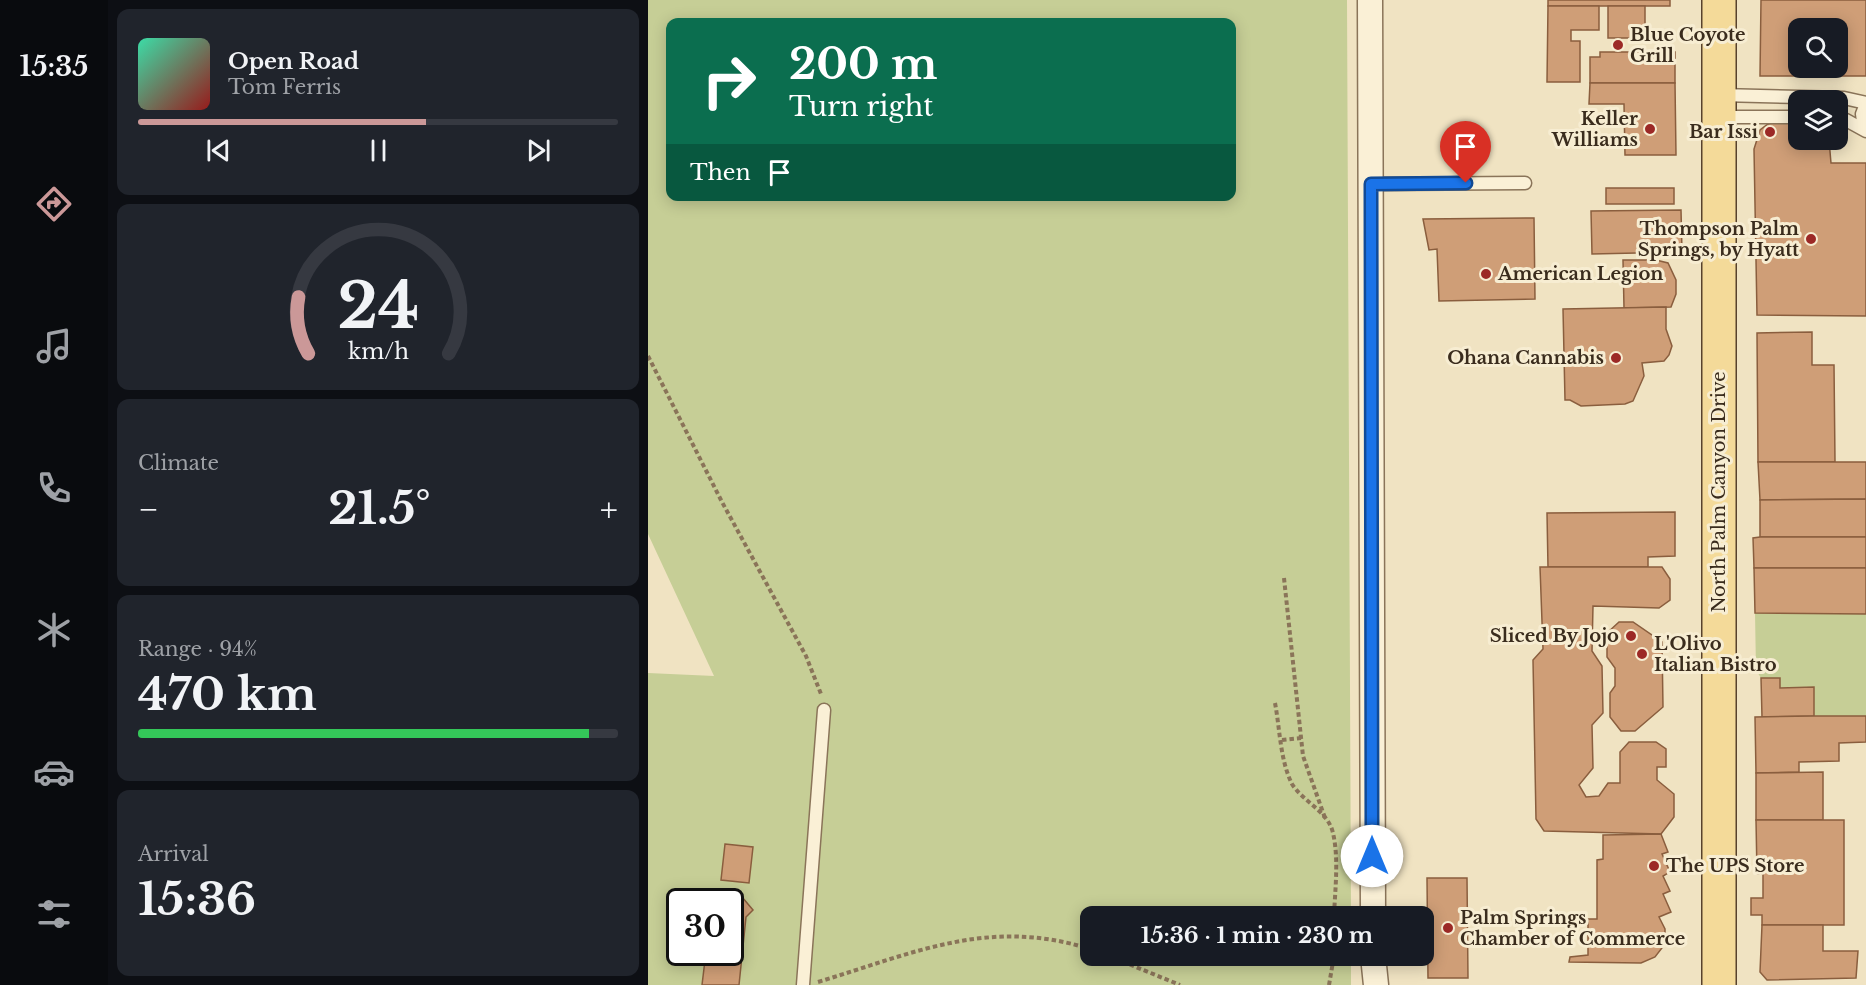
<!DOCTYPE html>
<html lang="en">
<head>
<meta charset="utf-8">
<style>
  :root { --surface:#171b24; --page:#20242c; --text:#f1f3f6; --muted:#9ea1a6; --line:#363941; --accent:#cb9898 }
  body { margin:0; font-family:"Libre Baskerville",serif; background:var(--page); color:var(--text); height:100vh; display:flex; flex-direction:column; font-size:22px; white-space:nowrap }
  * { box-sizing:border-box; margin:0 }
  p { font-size:20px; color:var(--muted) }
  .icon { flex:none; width:33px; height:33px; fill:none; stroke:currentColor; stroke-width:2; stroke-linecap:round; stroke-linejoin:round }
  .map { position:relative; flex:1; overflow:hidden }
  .sheet { display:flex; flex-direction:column; gap:9px; padding:9px; background:#0d0f14; width:540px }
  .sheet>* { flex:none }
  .guide { position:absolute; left:18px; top:18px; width:570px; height:183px; border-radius:12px; box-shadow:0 3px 15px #0003; background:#0b6e4f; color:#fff; overflow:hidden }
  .fabs { position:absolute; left:1140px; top:18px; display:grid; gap:12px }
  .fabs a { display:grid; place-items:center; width:60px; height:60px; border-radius:12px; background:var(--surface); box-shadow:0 3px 15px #0003; font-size:30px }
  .speed { position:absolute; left:18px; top:888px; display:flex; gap:12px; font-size:30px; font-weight:700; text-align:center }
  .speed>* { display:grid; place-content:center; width:78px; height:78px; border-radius:50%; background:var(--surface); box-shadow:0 3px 15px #0003; line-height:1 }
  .speed .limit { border:3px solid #111; border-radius:9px; background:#fff; color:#111 }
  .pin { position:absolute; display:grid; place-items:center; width:51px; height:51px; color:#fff; margin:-62px -26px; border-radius:50% 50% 50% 0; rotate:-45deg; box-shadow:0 0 6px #0007 }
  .pin .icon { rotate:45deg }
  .me { position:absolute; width:66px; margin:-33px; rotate:0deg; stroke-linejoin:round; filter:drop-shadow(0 0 4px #0008) }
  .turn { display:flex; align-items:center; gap:21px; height:126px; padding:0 24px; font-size:27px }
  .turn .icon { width:78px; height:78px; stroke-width:2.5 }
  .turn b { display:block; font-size:42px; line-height:51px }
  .then { display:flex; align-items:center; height:57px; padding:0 24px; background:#0003; gap:12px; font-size:22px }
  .big { font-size:45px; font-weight:700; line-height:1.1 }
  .sheet .widget { flex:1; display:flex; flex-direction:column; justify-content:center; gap:9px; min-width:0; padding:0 21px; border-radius:12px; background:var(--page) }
  .sheet .dial { align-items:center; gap:0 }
  .dial svg { height:156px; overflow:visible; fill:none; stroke:var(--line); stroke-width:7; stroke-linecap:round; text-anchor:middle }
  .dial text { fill:var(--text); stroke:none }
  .song { display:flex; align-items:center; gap:18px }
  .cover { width:72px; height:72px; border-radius:9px; background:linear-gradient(135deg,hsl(160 70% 55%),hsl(0 70% 35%)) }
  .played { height:6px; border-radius:3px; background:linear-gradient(90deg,var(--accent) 60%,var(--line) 60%) }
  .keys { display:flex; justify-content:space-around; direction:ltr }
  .heat { display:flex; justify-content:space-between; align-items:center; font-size:33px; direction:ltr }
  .charge { height:9px; border-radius:4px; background:linear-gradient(90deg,#34c759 94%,var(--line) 0) }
  .trip { position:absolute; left:432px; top:906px; width:354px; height:60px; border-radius:12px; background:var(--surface); box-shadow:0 3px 15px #0003; font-weight:700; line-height:60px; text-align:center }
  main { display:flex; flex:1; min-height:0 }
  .tabs { display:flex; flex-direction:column; width:108px; justify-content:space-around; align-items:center; background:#090b0e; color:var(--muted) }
  .tabs .icon { width:42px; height:42px }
  .tabs .current { color:var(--accent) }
  .tabs b { font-size:27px; color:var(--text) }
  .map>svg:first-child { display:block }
</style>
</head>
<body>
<main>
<nav class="tabs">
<b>15:35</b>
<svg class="icon current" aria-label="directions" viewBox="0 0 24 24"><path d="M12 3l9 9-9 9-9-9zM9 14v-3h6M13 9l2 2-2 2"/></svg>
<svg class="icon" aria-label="music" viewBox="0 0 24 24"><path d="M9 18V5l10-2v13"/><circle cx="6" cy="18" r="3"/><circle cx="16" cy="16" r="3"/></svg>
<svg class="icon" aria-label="phone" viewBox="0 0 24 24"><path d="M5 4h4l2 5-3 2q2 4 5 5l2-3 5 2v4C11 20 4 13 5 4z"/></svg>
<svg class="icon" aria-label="climate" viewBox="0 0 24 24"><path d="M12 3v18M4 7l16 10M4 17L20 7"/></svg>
<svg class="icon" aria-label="car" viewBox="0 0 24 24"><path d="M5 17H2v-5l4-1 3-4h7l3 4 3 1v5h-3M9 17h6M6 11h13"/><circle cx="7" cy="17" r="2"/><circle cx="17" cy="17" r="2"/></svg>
<svg class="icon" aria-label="filters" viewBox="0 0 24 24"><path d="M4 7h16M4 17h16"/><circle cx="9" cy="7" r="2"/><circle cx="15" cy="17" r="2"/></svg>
</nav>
<section class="sheet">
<div class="widget">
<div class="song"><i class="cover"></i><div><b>Open Road</b><p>Tom Ferris</p></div></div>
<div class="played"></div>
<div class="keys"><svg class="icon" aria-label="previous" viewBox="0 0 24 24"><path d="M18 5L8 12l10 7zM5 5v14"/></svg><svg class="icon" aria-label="pause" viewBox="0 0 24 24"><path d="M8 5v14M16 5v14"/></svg><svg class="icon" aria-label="next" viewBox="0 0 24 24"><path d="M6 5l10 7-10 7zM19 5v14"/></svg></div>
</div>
<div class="widget dial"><svg viewBox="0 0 100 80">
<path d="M14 69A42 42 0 1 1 86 69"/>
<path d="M14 69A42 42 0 0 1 9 40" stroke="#cb9898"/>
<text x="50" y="56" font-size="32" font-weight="700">24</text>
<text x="50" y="72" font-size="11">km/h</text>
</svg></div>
<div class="widget"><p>Climate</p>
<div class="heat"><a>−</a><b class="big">21.5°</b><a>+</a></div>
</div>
<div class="widget"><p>Range · 94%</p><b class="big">470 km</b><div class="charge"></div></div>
<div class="widget"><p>Arrival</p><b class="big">15:36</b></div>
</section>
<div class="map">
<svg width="1218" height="985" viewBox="0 0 1218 985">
  <rect width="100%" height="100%" fill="#f0e3c2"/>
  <g fill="#c6ce96" fill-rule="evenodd">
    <path d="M 0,0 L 699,0 L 703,916 L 442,916 L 442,956 L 703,956 L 703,985 L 0,985 L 0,673 L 66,676 L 0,534 ZM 22,22 L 584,22 L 584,196 L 22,196 ZM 32,902 L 82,902 L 82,952 L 32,952 Z"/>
    <polygon points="1107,613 1218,614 1218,716 1166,716 1166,687 1132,688 1132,678 1113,678 1108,670"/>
  </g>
  <g fill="#cf9e77" stroke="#8a5e3e" stroke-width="1.5" fill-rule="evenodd">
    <rect x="900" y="0" width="122" height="6"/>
    <path d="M 1113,0 L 1218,0 L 1218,76 L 1112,76 ZM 1150,28 L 1190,28 L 1190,68 L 1150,68 Z"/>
    <polygon points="900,6 951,6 951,30 923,30 923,41 932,41 932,82 899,82"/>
    <rect x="960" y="6" width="37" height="32"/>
    <polygon points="952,52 1027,52 1027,83 942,83 942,57 952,57"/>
    <polygon points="942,83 1027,83 1028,155 977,155 976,104 941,104"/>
    <polygon points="1129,121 1150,125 1150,140 1181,140 1183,163 1218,163 1218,316 1109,315 1106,149 1112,130 1120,124"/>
    <rect x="958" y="188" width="68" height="16"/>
    <polygon points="1033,210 1034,252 944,254 943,211"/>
    <polygon points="886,218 887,299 791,301 789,249 781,250 775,219"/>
    <polygon points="975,260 1008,260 1020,263 1028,280 1028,294 1023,307 976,308"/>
    <polygon points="1018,307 1018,329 1024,346 1021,355 1016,361 994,363 996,376 985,401 977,404 933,406 922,400 917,400 915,309"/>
    <polygon points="1164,332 1164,365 1186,365 1187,462 1110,462 1109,333"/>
    <polygon points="1110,462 1218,462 1218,499 1112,500"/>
    <polygon points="1218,499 1218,537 1112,537 1112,500"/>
    <polygon points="1027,512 1027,556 1000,557 1000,567 900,567 899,513"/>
    <polygon points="1112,537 1218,537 1218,568 1106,568 1105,538"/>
    <polygon points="892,567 1014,567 1022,579 1022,600 1011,608 945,606 944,651 954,666 955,713 944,725 945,768 931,785 938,797 951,796 960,783 972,783 972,752 981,742 1008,742 1018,749 1018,767 1009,767 1009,780 1026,794 1026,817 1013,834 896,831 888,819 885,660 895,649"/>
    <polygon points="1106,568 1218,568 1218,614 1107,613"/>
    <polygon points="971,622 985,622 1014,642 1015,707 987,731 973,731 962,717 962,693 967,686 967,668 959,657 959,633"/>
    <polygon points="1113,678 1132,678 1132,688 1166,687 1166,716 1114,717"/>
    <polygon points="1166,716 1218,716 1218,742 1191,743 1191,761 1151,762 1151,772 1108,773 1107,717"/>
    <polygon points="1175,772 1175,820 1108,820 1108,773"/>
    <polygon points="1108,820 1196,820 1196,925 1114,925 1114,915 1103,915 1103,898 1115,898 1115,874 1109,874"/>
    <polygon points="1013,834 1020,852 1014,854 1022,872 1015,876 1022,891 1015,894 1023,912 1011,917 1017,929 1017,944 1007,957 993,963 921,962 922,957 940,955 940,919 949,919 949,860 955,859 955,835"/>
    <polygon points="77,844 105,847 101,883 73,880"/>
    <polygon points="779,878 819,878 820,978 780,978"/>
    <polygon points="94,897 105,910 98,917 91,985 54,985 58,952 82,952 82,906"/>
    <polygon points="1114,925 1175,925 1175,951 1210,951 1208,978 1119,980 1112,972"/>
  </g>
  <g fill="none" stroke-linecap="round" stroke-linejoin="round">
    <g stroke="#8a7459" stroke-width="15">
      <g id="lane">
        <polyline points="1072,95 1196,98 1218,103"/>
        <polyline points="1071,117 1150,117"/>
        <polyline points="1190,118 1198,120 1218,131"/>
        <polyline points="1216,129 1214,114 1218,104"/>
        <polyline points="723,184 877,183"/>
        <polyline points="155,985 176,710"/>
      </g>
    </g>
    <g stroke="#8a7459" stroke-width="27">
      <g id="street">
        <polyline points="722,0 725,916"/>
        <polyline points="725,956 728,985"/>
      </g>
    </g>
    <g stroke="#58422d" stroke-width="36">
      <polyline id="primary" points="1071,0 1071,985"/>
    </g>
    <g stroke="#8a7459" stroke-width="4" stroke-dasharray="4.5 3" stroke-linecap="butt">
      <polyline points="0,356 74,502 158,656 173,694"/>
      <polyline points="636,578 655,756 677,818"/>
      <path d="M 627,703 C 632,729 632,760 644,784 C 655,802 680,811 685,833 C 691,859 687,890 686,916"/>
      <polyline points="634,740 653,738"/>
      <polyline points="461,956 532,985"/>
      <path d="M 170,982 C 266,953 341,917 442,949"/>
      <polyline points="681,985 686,956"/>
    </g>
    <use href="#lane" stroke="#faf0d6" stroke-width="12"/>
    <use href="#street" stroke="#faf0d6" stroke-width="24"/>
    <use href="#primary" stroke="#f4da99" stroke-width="33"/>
  </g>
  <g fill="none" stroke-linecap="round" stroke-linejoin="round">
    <g stroke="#114b97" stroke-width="15">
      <polyline id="route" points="724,856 723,184 818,183"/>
    </g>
    <use href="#route" stroke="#1a73e8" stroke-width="10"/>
  </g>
  <g fill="#9c2926" stroke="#f7edd2" stroke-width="2">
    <circle cx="970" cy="45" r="6"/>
    <circle cx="1002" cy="129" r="6"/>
    <circle cx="1122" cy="132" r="6"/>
    <circle cx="1163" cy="239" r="6"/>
    <circle cx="838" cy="274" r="6"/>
    <circle cx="968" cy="358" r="6"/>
    <circle cx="983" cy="636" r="6"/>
    <circle cx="994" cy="654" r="6"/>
    <circle cx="1006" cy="866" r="6"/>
    <circle cx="800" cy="928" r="6"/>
  </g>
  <g text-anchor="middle" stroke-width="6" stroke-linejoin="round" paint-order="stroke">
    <g font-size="18" font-weight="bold" fill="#3a2c1d" stroke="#f7edd2" text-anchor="start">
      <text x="982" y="41">Blue Coyote<tspan x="982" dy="21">Grill</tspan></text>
      <text x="990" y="125" text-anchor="end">Keller<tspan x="990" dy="21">Williams</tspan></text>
      <text x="1110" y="138" text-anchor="end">Bar Issi</text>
      <text x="1151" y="235" text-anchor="end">Thompson Palm<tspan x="1151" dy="21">Springs, by Hyatt</tspan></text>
      <text x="850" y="280">American Legion</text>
      <text x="956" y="364" text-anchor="end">Ohana Cannabis</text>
      <text x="971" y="642" text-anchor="end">Sliced By Jojo</text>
      <text x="1006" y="650">L'Olivo<tspan x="1006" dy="21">Italian Bistro</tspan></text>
      <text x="1018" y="872">The UPS Store</text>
      <text x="812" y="924">Palm Springs<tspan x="812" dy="21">Chamber of Commerce</tspan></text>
    </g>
    <g font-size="18" fill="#3a2c1d" stroke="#f7edd2">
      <text transform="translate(1071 492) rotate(-90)" y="6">North Palm Canyon Drive</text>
    </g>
  </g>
</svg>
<div class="fabs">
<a><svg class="icon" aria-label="search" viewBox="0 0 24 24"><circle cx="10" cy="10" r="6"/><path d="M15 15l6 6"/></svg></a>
<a><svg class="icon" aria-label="layers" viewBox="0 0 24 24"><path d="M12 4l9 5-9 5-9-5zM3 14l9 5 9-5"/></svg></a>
</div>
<div class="speed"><div class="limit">30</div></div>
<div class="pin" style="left:818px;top:183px;background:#d93025"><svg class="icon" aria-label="arrive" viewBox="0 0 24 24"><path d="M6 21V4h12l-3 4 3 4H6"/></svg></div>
<svg class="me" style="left:724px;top:856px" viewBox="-20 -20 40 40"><circle r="19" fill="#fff"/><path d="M0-13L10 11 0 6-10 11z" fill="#1a73e8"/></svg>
<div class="trip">15:36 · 1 min · 230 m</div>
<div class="guide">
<div class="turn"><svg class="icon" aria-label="right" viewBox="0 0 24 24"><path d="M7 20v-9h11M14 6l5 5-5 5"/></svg><div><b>200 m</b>Turn right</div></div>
<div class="then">Then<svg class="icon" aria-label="arrive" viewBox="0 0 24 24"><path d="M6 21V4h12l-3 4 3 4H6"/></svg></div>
</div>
</div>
</main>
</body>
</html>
